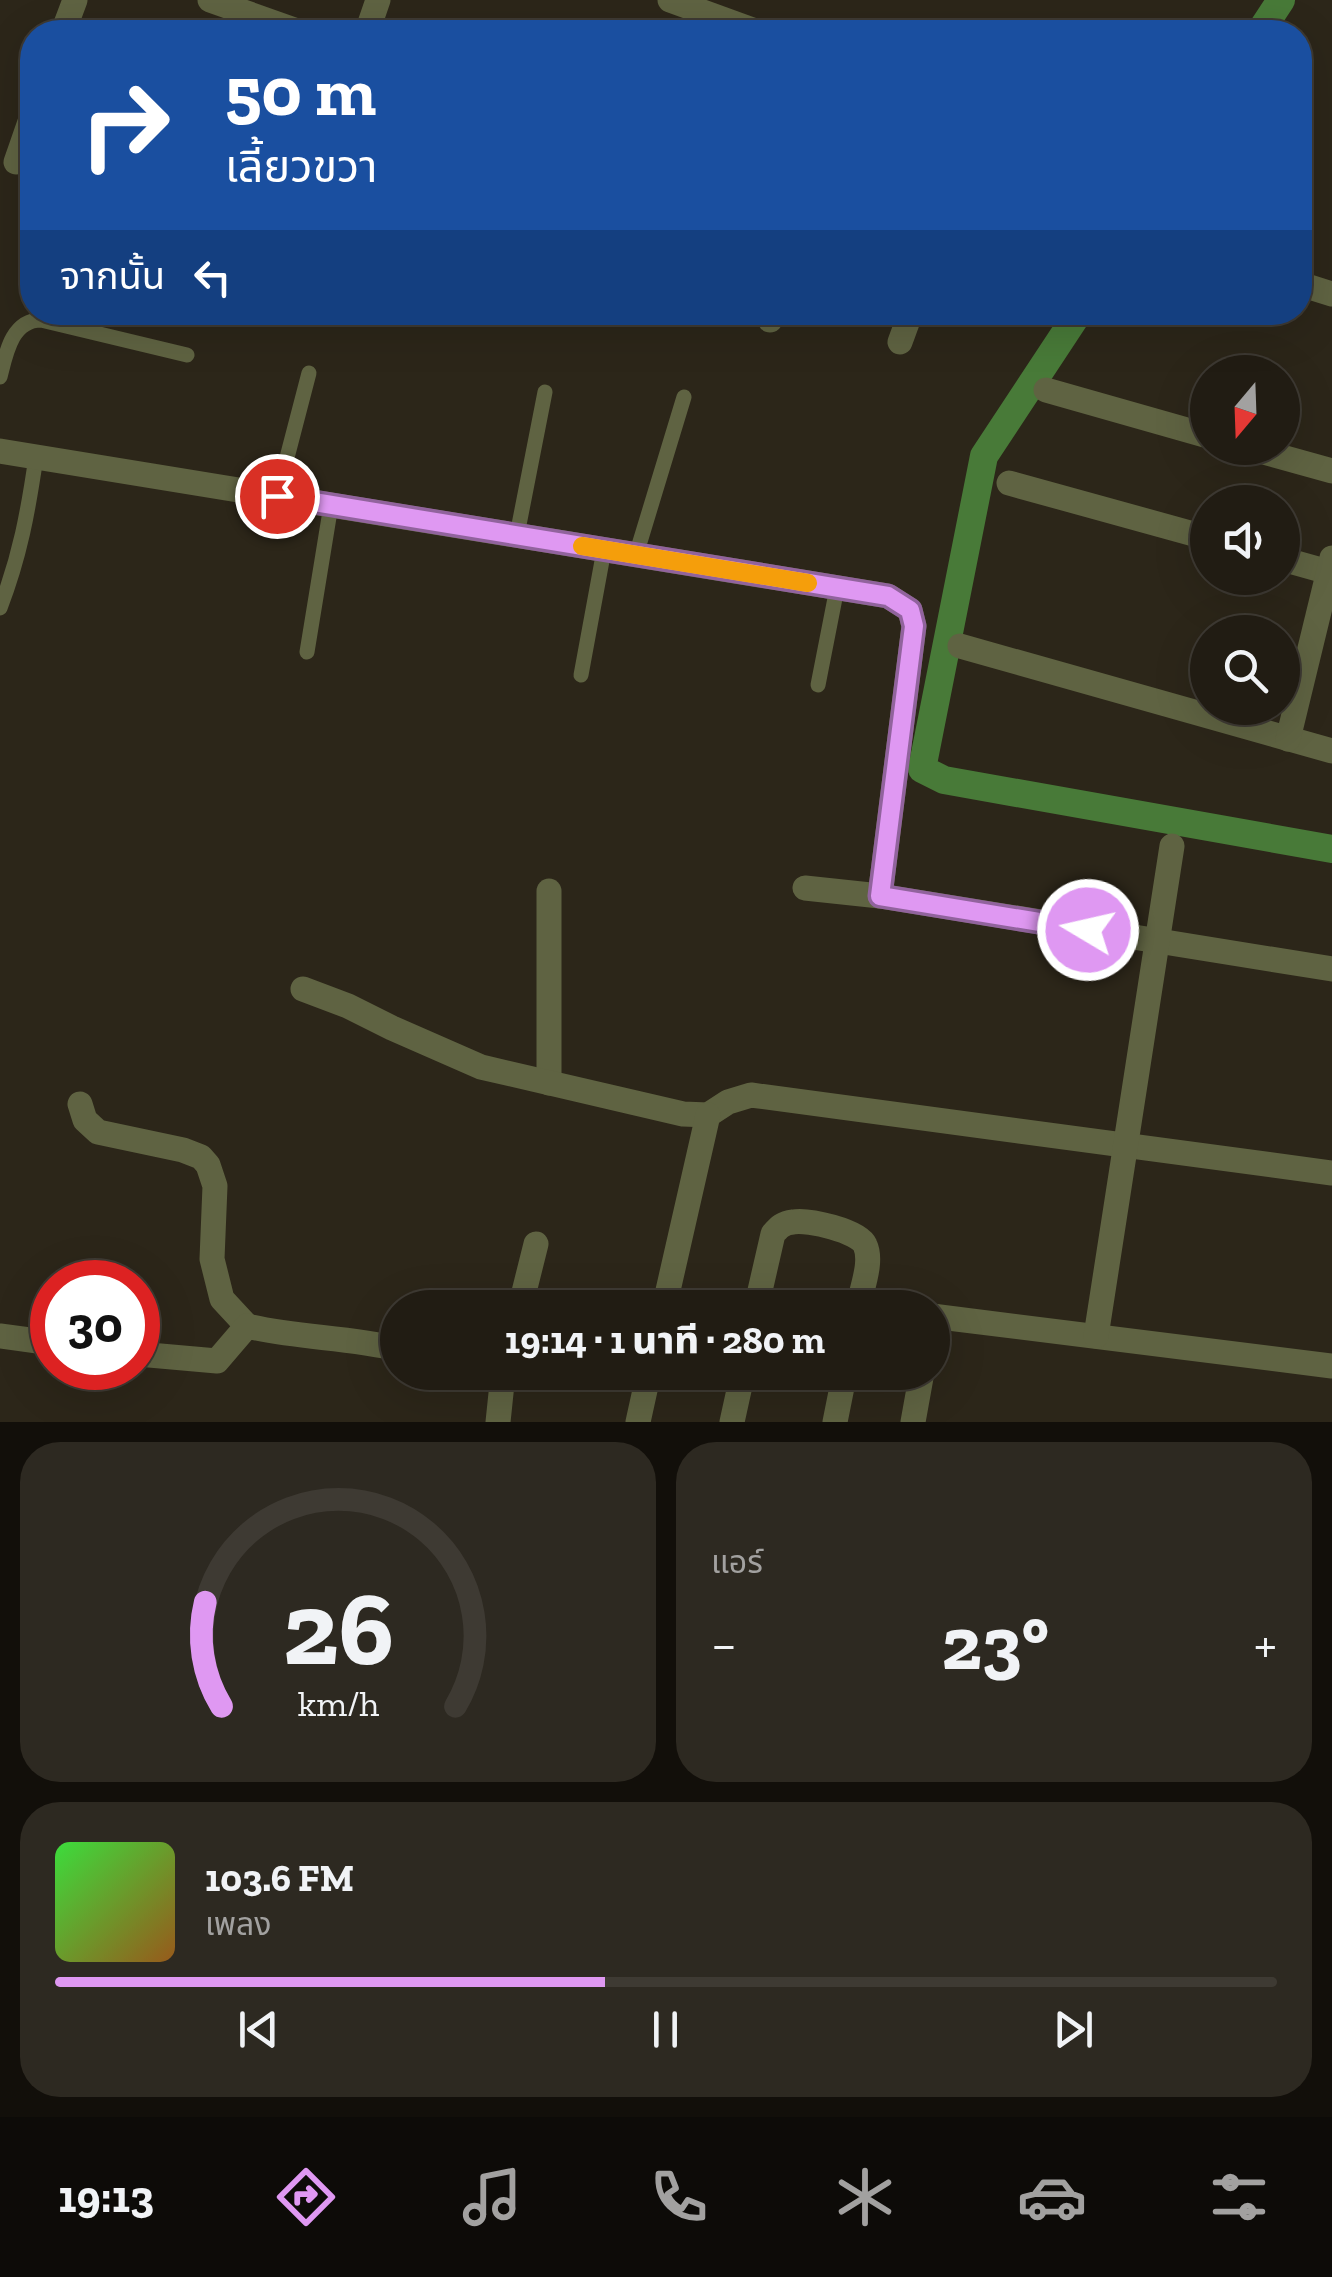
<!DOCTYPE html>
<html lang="th">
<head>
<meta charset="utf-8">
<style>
  :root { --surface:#211c13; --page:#2d2921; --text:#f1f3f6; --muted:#a2a1a0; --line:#3e3a33; --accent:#df98f2 }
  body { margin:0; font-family:"Zilla Slab","Noto Sans Thai",serif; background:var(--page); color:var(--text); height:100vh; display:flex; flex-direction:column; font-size:38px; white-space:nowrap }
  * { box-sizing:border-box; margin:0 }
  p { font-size:32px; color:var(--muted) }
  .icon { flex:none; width:55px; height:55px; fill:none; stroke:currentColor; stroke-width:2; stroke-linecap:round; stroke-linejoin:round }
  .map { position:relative; height:1422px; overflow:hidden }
  .side { display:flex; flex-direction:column; gap:20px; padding:20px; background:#120f0a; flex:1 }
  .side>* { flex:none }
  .hud { position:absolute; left:20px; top:20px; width:1292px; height:305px; border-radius:40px; box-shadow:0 10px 40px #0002,0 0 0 2px var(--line); background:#1a4fa0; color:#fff; overflow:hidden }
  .needle { width:65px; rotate:199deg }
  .buttons { position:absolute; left:1190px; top:355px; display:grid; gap:20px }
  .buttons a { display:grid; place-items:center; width:110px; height:110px; border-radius:50%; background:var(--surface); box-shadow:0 10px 40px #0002,0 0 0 2px var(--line); font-size:50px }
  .speed { position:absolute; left:30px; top:1260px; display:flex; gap:20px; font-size:50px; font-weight:700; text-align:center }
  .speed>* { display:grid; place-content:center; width:130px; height:130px; border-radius:50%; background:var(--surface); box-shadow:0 10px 40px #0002,0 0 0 2px var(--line); line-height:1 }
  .speed .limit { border:15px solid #d22; background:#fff; color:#111 }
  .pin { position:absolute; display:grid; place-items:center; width:85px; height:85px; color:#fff; margin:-42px; border:5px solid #fff; border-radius:50%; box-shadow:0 2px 10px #0007 }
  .me { position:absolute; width:110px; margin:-55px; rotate:279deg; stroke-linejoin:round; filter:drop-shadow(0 0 8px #0008) }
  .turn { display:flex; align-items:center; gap:35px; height:210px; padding:0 40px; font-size:45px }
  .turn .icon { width:130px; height:130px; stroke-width:2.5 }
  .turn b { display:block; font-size:70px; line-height:85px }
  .then { display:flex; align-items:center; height:95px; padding:0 40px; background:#0003; gap:20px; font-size:38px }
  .big { font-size:75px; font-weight:800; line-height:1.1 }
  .side .card { flex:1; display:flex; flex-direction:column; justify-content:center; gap:15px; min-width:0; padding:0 35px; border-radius:40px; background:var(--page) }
  .side .dial { align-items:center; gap:0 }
  .dial svg { height:260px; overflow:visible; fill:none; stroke:var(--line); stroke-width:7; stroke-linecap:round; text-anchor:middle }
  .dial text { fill:var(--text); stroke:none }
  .song { display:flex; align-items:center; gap:30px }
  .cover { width:120px; height:120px; border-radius:15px; background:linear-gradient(135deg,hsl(120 70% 55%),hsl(30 70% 35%)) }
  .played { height:10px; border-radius:5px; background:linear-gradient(90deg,var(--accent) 45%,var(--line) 45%) }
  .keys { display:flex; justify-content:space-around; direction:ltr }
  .heat { display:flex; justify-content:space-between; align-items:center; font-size:55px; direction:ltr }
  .side .tiles { flex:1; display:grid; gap:20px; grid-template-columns:1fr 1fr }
  .card:last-child { grid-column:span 2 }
  .trip { position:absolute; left:380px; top:1290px; width:570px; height:100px; border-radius:50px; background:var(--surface); box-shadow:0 10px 40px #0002,0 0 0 2px var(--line); font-weight:800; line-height:100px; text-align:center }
  .tabs { display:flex; height:160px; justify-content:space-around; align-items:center; background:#0d0b08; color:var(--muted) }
  .tabs .icon { width:70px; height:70px }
  .tabs .current { color:var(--accent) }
  .tabs b { font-size:45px; color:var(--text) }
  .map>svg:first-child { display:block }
</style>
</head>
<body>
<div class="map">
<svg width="1332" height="1422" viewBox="0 0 1332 1422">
  <rect width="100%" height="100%" fill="#2c2619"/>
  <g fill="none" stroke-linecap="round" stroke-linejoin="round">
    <g stroke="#487a38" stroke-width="28">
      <polyline points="1260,32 1281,0"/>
      <polyline points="1079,312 984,456 922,769 944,780 1332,849"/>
    </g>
    <g stroke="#5f6342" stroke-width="15">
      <path d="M 0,377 C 6,353 12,320 41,320 L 187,355"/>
      <polyline points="277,496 309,373"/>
      <polyline points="517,535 545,392"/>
      <polyline points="636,555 684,397"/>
      <path d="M 0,608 C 20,556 28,512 36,457"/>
      <polyline points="307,652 331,505"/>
      <polyline points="581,675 604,550"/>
      <polyline points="818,685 837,588"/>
    </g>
    <g stroke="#5f6342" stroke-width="25">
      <polyline points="210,0 300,32"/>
      <polyline points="670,0 758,32"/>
      <polyline points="63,32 75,0"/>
      <polyline points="367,32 378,0"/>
      <polyline points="16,162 32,116"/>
      <polyline points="1300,284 1332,294"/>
      <polyline points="770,320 773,312"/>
      <polyline points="900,342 911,312"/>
      <polyline points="1046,390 1208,436"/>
      <polyline points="1249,448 1332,471"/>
      <polyline points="0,451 888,596 910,610 914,626 880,896"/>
      <polyline points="1009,483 1208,538"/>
      <polyline points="1282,559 1332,573"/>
      <polyline points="960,646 1332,751"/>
      <polyline points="1288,739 1332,558"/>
      <polyline points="805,888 880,896 1332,969"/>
      <polyline points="549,891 549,1083"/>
      <polyline points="303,989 348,1006 392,1028 481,1067 683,1114 708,1115 728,1102 751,1095 1332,1173"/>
      <polyline points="80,1104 85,1120 98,1132 183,1150 201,1157 208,1165 215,1186 212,1259 222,1299 247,1326"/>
      <polyline points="520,1308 536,1244"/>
      <polyline points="664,1308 708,1115"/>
      <path d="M 756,1308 L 773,1234 C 779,1227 783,1223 793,1222 C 808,1219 859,1231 865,1245 C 873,1262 861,1290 858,1308"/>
      <polyline points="932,1316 1332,1366"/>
      <polyline points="0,1336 52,1343"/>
      <polyline points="1096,1336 1172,846"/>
      <path d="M 138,1354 L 217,1361 L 247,1326 C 297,1338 348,1337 398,1349"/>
      <polyline points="495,1372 503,1374 498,1422"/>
      <polyline points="638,1422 649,1372"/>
      <polyline points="732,1422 743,1372"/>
      <polyline points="835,1422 845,1372"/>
      <polyline points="913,1422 922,1372"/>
    </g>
  </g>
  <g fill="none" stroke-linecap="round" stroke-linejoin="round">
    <g stroke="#91639d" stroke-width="25">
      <polyline id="route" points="277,496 888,596 910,610 914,626 880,896 1088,930"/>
    </g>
    <use href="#route" stroke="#df98f2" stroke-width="18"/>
    <polyline stroke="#f59e0b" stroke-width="18" points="582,546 808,583"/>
  </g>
</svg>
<div class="buttons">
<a><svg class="needle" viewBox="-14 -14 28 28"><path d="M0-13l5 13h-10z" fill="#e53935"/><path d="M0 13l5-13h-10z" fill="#a2a1a0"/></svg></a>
<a><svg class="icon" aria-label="sound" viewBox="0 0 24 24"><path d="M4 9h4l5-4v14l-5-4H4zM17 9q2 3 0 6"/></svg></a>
<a><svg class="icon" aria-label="search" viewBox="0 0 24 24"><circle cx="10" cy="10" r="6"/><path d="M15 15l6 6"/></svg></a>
</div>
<div class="speed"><div class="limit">30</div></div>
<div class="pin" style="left:277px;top:496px;background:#d93025"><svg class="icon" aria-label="arrive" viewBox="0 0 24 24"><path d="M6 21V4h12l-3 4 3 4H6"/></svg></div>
<svg class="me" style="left:1088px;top:930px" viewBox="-20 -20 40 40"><circle r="17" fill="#df98f2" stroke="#fff" stroke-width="3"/><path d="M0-11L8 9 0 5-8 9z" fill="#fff"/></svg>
<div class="trip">19:14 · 1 นาที · 280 m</div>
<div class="hud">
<div class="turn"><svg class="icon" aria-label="right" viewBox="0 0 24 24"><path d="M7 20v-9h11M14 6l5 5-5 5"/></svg><div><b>50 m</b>เลี้ยวขวา</div></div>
<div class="then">จากนั้น<svg class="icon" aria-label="left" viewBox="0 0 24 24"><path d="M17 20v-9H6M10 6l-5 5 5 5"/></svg></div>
</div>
</div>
<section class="side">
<div class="tiles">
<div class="card dial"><svg viewBox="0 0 100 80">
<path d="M14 69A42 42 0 1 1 86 69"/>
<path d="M14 69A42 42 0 0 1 9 37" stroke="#df98f2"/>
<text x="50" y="56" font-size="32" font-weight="700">26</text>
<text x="50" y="72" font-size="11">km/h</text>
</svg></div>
<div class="card"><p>แอร์</p>
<div class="heat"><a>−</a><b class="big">23°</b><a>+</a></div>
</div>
<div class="card">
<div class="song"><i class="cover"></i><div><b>103.6 FM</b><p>เพลง</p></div></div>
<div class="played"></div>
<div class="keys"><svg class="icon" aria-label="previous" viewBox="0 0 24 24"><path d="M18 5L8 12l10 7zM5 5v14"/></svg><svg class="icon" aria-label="pause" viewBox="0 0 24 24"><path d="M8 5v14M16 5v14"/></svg><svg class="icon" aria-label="next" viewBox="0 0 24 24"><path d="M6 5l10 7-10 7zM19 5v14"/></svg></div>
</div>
</div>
</section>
<nav class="tabs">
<b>19:13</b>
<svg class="icon current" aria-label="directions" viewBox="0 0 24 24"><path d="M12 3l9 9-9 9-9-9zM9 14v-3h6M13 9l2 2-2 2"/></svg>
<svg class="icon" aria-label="music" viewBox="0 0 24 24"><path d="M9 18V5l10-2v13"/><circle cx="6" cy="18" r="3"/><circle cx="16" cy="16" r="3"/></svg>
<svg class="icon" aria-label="phone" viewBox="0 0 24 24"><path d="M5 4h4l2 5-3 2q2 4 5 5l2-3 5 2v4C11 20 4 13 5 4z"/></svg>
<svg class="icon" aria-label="climate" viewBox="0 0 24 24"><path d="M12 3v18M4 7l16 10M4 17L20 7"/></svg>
<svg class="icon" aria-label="car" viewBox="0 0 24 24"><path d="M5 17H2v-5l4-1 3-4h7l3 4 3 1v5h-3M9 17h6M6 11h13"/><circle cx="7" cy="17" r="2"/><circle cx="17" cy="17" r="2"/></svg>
<svg class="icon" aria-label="filters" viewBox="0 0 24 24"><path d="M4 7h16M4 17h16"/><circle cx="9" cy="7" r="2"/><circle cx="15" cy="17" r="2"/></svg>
</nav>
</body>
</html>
